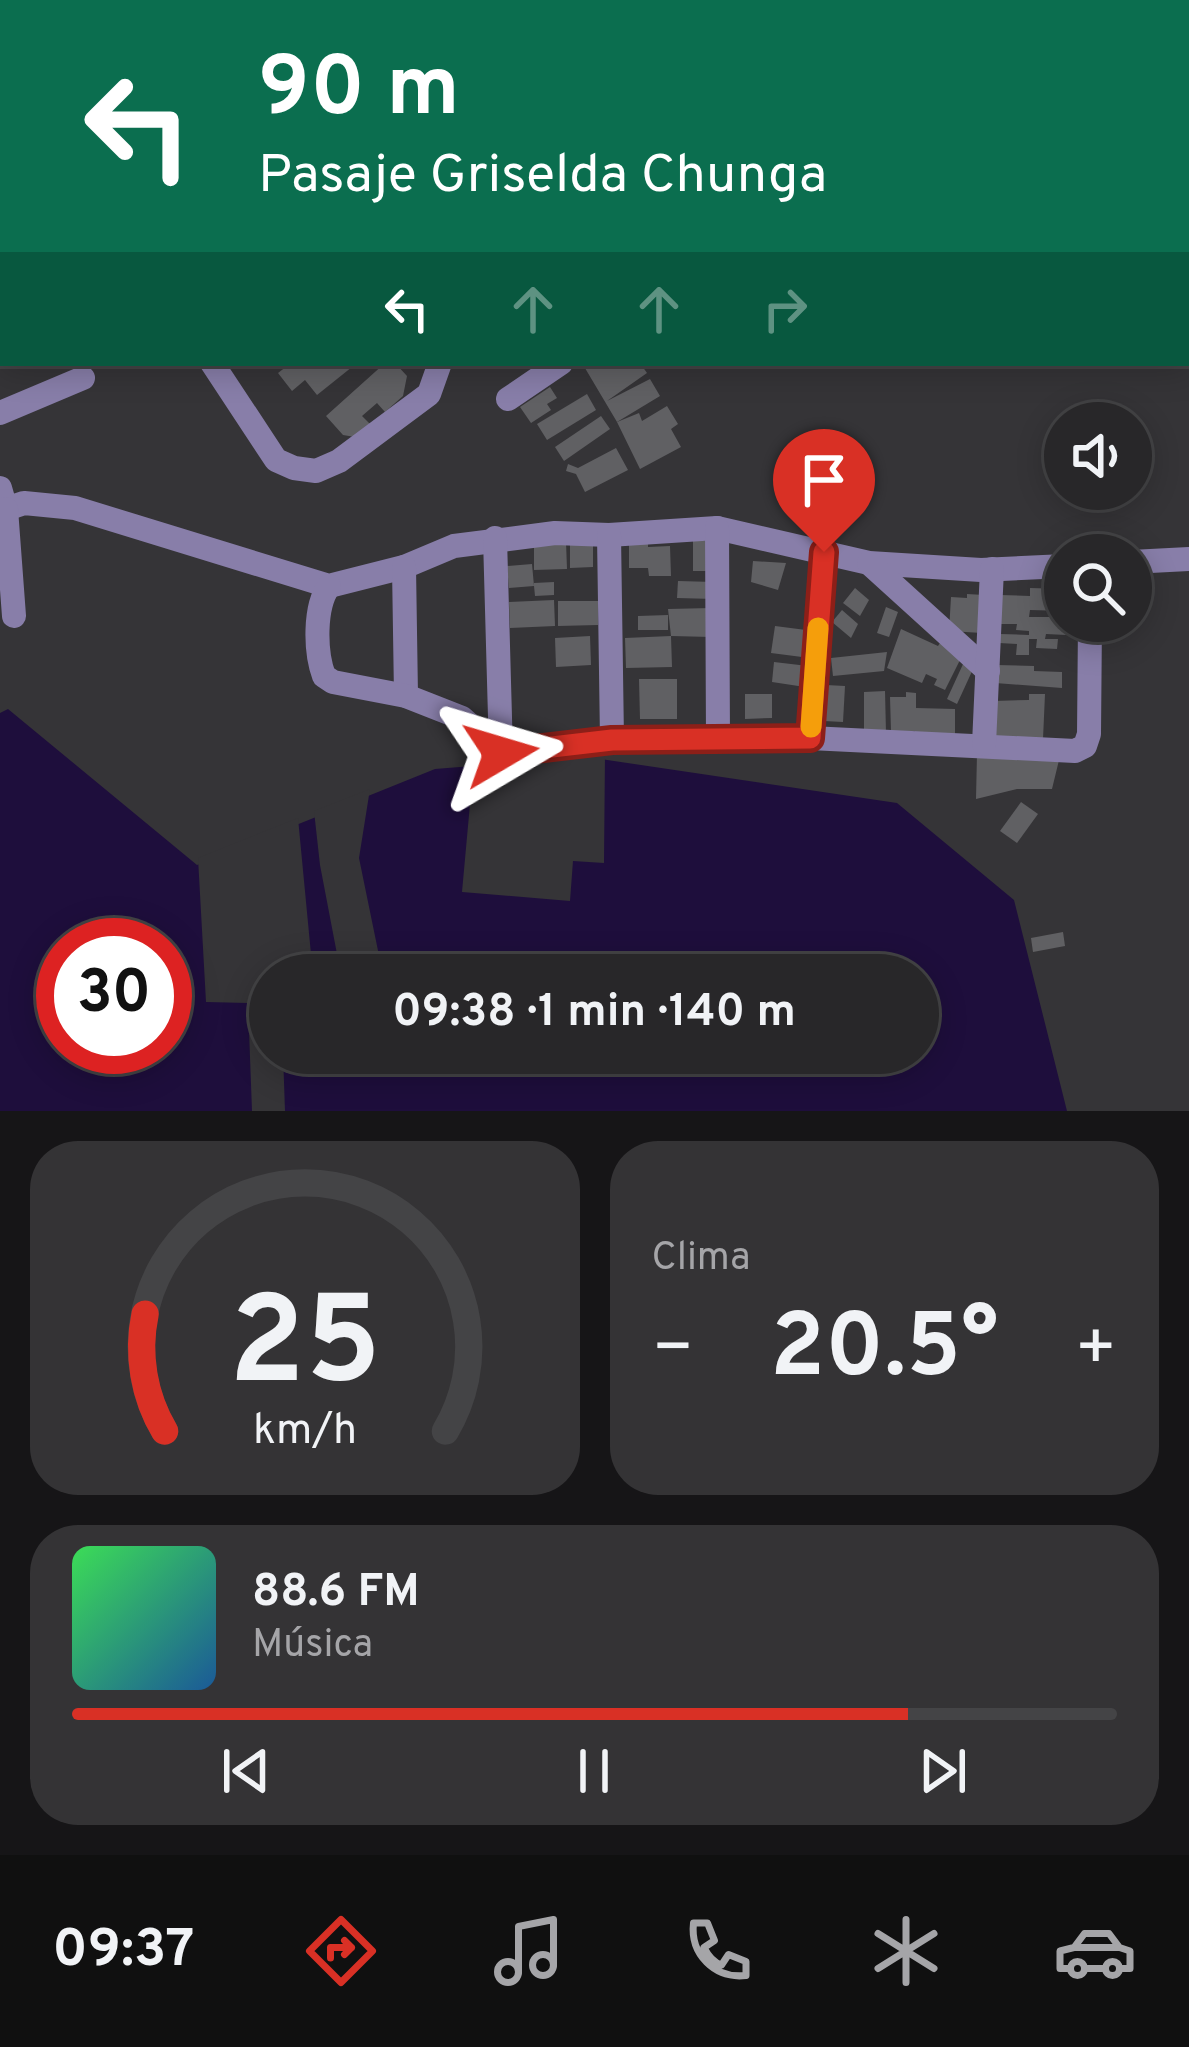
<!DOCTYPE html>
<html lang="es">
<head>
<meta charset="utf-8">
<style>
  :root { --surface:#282729; --page:#343335; --text:#f1f3f6; --muted:#a5a5a8; --line:#444446; --accent:#d93025 }
  body { margin:0; font-family:Overpass,sans-serif; background:var(--page); color:var(--text); height:100vh; display:flex; flex-direction:column; font-size:45px; white-space:nowrap }
  * { box-sizing:border-box; margin:0 }
  p { font-size:39px; color:var(--muted) }
  .icon { flex:none; width:66px; height:66px; fill:none; stroke:currentColor; stroke-width:2; stroke-linecap:round; stroke-linejoin:round }
  .map { position:relative; height:1111px; overflow:hidden }
  .sheet { display:flex; flex-direction:column; gap:30px; padding:30px; background:#161517; flex:1 }
  .sheet>* { flex:none }
  .guide { position:absolute; left:0px; top:0px; width:1191px; height:366px; box-shadow:0 6px 30px #0003,0 0 0 3px var(--line); background:#0b6e4f; color:#fff; overflow:hidden }
  .fabs { position:absolute; left:1044px; top:402px; display:grid; gap:24px }
  .fabs a { display:grid; place-items:center; width:108px; height:108px; border-radius:50%; background:var(--surface); box-shadow:0 6px 30px #0003,0 0 0 3px var(--line); font-size:60px }
  .speed { position:absolute; left:36px; top:918px; display:flex; gap:24px; font-size:60px; font-weight:700; text-align:center }
  .speed>* { display:grid; place-content:center; width:156px; height:156px; border-radius:50%; background:var(--surface); box-shadow:0 6px 30px #0003,0 0 0 3px var(--line); line-height:1 }
  .speed .limit { border:18px solid #d22; background:#fff; color:#111 }
  .pin { position:absolute; display:grid; place-items:center; width:102px; height:102px; color:#fff; margin:-123px -51px; border-radius:50% 50% 50% 0; rotate:-45deg; box-shadow:0 0 12px #0007 }
  .pin .icon { rotate:45deg }
  .me { position:absolute; width:132px; margin:-66px; rotate:83deg; stroke-linejoin:round; filter:drop-shadow(0 0 9px #0008) }
  .turn { display:flex; align-items:center; gap:42px; height:252px; padding:0 60px; font-size:54px }
  .turn .icon { width:156px; height:156px; stroke-width:2.5 }
  .turn b { display:block; font-size:84px; line-height:102px }
  .lanes { display:flex; align-items:center; height:114px; padding:0 60px; background:#0003; justify-content:center; gap:60px; direction:ltr }
  .lanes .off { opacity:.35 }
  .big { font-size:90px; font-weight:700; line-height:1.1 }
  .sheet .widget { flex:1; display:flex; flex-direction:column; justify-content:center; gap:18px; min-width:0; padding:0 42px; border-radius:48px; background:var(--page) }
  .sheet .dial { align-items:center; gap:0 }
  .dial svg { height:312px; overflow:visible; fill:none; stroke:var(--line); stroke-width:7; stroke-linecap:round; text-anchor:middle }
  .dial text { fill:var(--text); stroke:none }
  .song { display:flex; align-items:center; gap:36px }
  .cover { width:144px; height:144px; border-radius:18px; background:linear-gradient(135deg,hsl(130 70% 55%),hsl(210 70% 35%)) }
  .played { height:12px; border-radius:6px; background:linear-gradient(90deg,var(--accent) 80%,var(--line) 80%) }
  .keys { display:flex; justify-content:space-around; direction:ltr }
  .heat { display:flex; justify-content:space-between; align-items:center; font-size:66px; direction:ltr }
  .sheet .tiles { flex:1; display:grid; gap:30px; grid-template-columns:1fr 1fr }
  .widget:last-child { grid-column:span 2 }
  .trip { position:absolute; left:249px; top:954px; width:690px; height:120px; border-radius:60px; background:var(--surface); box-shadow:0 6px 30px #0003,0 0 0 3px var(--line); font-weight:700; line-height:120px; text-align:center }
  .tab-bar { display:flex; height:192px; justify-content:space-around; align-items:center; background:#101010; color:var(--muted) }
  .tab-bar .icon { width:84px; height:84px }
  .tab-bar .selected { color:var(--accent) }
  .tab-bar b { font-size:54px; color:var(--text) }
  .map>svg:first-child { display:block }
</style>
</head>
<body>
<div class="map">
<svg width="1189" height="1111" viewBox="0 0 1189 1111">
  <rect width="100%" height="100%" fill="#353437"/>
  <path fill="#1e0e3c" fill-rule="evenodd" d="M 8,709 L 197,865 L 435,769 L 587,757 L 897,803 L 1014,900 L 1067,1111 L 0,1111 L 0,713 ZM 63,945 L 165,945 L 165,1047 L 63,1047 ZM 270,975 L 918,975 L 918,1053 L 270,1053 Z"/>
  <g fill="#353437">
    <polygon points="586,751 605,754 604,863 573,861 570,901 462,892 474,760"/>
    <polygon points="370,789 359,858 383,975 341,975 320,865 314,811"/>
    <polygon points="298,818 313,975 270,975 270,1053 283,1053 285,1111 252,1111 248,1003 206,1002 198,858"/>
  </g>
  <g fill="#606063">
    <polygon points="291,363 357,363 317,395 305,380 292,391 278,373"/>
    <polygon points="385,363 395,363 407,376 403,396 385,412 377,403 362,416 370,424 355,437 343,435 326,416"/>
    <polygon points="582,363 640,363 647,373 607,401 650,379 660,396 617,422"/>
    <polygon points="550,387 557,398 547,404 551,410 531,423 520,407"/>
    <polygon points="587,394 596,410 547,440 537,424"/>
    <polygon points="667,406 678,424 671,429 681,447 640,469 617,422 639,413 642,421"/>
    <polygon points="601,416 610,429 564,461 555,447"/>
    <polygon points="616,448 628,470 585,492 576,474 566,471 568,464 578,468"/>
    <polygon points="648,540 648,547 670,546 671,576 649,576 648,568 629,568 629,541"/>
    <polygon points="693,540 714,541 714,571 693,571"/>
    <polygon points="534,542 566,542 567,569 534,570"/>
    <polygon points="593,542 593,567 570,568 570,543"/>
    <polygon points="753,561 786,563 778,590 751,582"/>
    <polygon points="532,564 534,586 534,583 554,582 554,595 535,596 534,586 509,588 507,566"/>
    <polygon points="678,581 714,582 714,599 677,598"/>
    <polygon points="855,588 869,600 860,616 843,603"/>
    <polygon points="1030,588 1065,589 1065,611 1030,610 1029,617 1065,617 1066,635 1046,634 1045,639 1058,639 1057,649 1036,648 1037,639 1029,639 1029,631 1016,630 1017,624 1000,624 1000,595 1030,596"/>
    <polygon points="967,594 984,595 982,633 949,631 951,597 967,598"/>
    <polygon points="554,600 555,626 510,628 509,602"/>
    <polygon points="558,601 598,601 598,625 558,626"/>
    <polygon points="886,607 898,612 889,637 877,633"/>
    <polygon points="711,608 711,637 671,636 672,667 626,668 625,638 671,636 668,609"/>
    <polygon points="842,610 858,624 851,638 832,622"/>
    <polygon points="668,615 668,630 638,630 638,616"/>
    <polygon points="775,626 806,630 802,657 771,653"/>
    <polygon points="901,629 938,646 942,640 963,654 945,690 934,685 937,679 926,674 922,683 887,668"/>
    <polygon points="1000,634 1029,635 1029,655 1016,655 1017,644 999,643"/>
    <polygon points="590,636 591,665 556,667 555,638"/>
    <polygon points="887,652 884,671 833,676 831,658"/>
    <polygon points="774,662 808,666 805,687 772,682"/>
    <polygon points="964,662 974,667 957,704 947,699"/>
    <polygon points="996,665 1034,666 1034,671 1062,672 1062,688 995,683"/>
    <polygon points="639,679 677,679 677,719 640,719"/>
    <polygon points="826,685 845,686 843,722 824,721"/>
    <polygon points="885,691 886,733 864,733 864,692"/>
    <polygon points="906,692 916,693 916,708 955,709 955,736 915,737 915,731 891,731 890,697 906,697"/>
    <polygon points="745,694 772,694 772,718 745,719"/>
    <polygon points="1029,694 1045,694 1043,739 993,742 993,701 1029,700"/>
    <polygon points="977,754 1060,756 1052,789 1017,789 976,799"/>
    <polygon points="1021,802 1038,814 1017,843 1000,831"/>
    <polygon points="1063,932 1065,946 1033,952 1031,938"/>
  </g>
  <g fill="none" stroke-linecap="round" stroke-linejoin="round">
    <g stroke="#887ea9" stroke-width="24">
      <polyline points="226,0 228,3"/>
      <polyline points="34,3 34,0"/>
      <polyline points="0,145 3,148"/>
      <polyline points="0,267 3,265"/>
      <polyline points="212,363 276,460 294,468 316,471 339,461 429,394 440,363"/>
      <polyline points="508,399 561,363"/>
      <polyline points="0,413 83,378"/>
      <polyline points="0,488 6,509 24,503 75,508 329,586 404,567 454,546 555,533 609,535 717,528 869,563 981,570 1065,566"/>
      <polyline points="6,509 14,616"/>
      <polyline points="717,528 718,740"/>
      <polyline points="609,535 612,740"/>
      <polyline points="495,538 501,753"/>
      <polyline points="1131,562 1189,559"/>
      <polyline points="869,563 988,671"/>
      <polyline points="404,567 406,696"/>
      <path d="M 329,586 C 314,607 315,652 324,676 L 333,682 L 406,696 L 462,718 L 501,753 L 612,740 L 810,738 L 1075,751 L 1085,746 L 1089,734 L 1090,621"/>
      <polyline points="810,738 824,552"/>
      <polyline points="984,744 992,569"/>
    </g>
  </g>
  <g fill="none" stroke-linecap="round" stroke-linejoin="round">
    <g stroke="#8d1f18" stroke-width="30">
      <polyline id="route" points="501,753 612,740 810,738 824,552"/>
    </g>
    <use href="#route" stroke="#d93025" stroke-width="21"/>
    <polyline stroke="#f59e0b" stroke-width="21" points="811,727 818,628"/>
  </g>
</svg>
<div class="fabs">
<a><svg class="icon" aria-label="sound" viewBox="0 0 24 24"><path d="M4 9h4l5-4v14l-5-4H4zM17 9q2 3 0 6"/></svg></a>
<a><svg class="icon" aria-label="search" viewBox="0 0 24 24"><circle cx="10" cy="10" r="6"/><path d="M15 15l6 6"/></svg></a>
</div>
<div class="speed"><div class="limit">30</div></div>
<div class="pin" style="left:824px;top:552px;background:#d93025"><svg class="icon" aria-label="arrive" viewBox="0 0 24 24"><path d="M6 21V4h12l-3 4 3 4H6"/></svg></div>
<svg class="me" style="left:501px;top:753px" viewBox="-20 -20 40 40"><path d="M0-17L14 15 0 8-14 15z" fill="#d93025" stroke="#fff" stroke-width="4"/></svg>
<div class="trip">09:38 · 1 min · 140 m</div>
<div class="guide">
<div class="turn"><svg class="icon" aria-label="left" viewBox="0 0 24 24"><path d="M17 20v-9H6M10 6l-5 5 5 5"/></svg><div><b>90 m</b>Pasaje Griselda Chunga</div></div>
<div class="lanes"><svg class="icon" aria-label="left" viewBox="0 0 24 24"><path d="M17 20v-9H6M10 6l-5 5 5 5"/></svg><svg class="icon off" aria-label="ahead" viewBox="0 0 24 24"><path d="M12 20V5M6 11l6-6 6 6"/></svg><svg class="icon off" aria-label="ahead" viewBox="0 0 24 24"><path d="M12 20V5M6 11l6-6 6 6"/></svg><svg class="icon off" aria-label="right" viewBox="0 0 24 24"><path d="M7 20v-9h11M14 6l5 5-5 5"/></svg></div>
</div>
</div>
<section class="sheet">
<div class="tiles">
<div class="widget dial"><svg viewBox="0 0 100 80">
<path d="M14 69A42 42 0 1 1 86 69"/>
<path d="M14 69A42 42 0 0 1 9 39" stroke="#d93025"/>
<text x="50" y="56" font-size="32" font-weight="700">25</text>
<text x="50" y="72" font-size="11">km/h</text>
</svg></div>
<div class="widget"><p>Clima</p>
<div class="heat"><a>−</a><b class="big">20.5°</b><a>+</a></div>
</div>
<div class="widget">
<div class="song"><i class="cover"></i><div><b>88.6 FM</b><p>Música</p></div></div>
<div class="played"></div>
<div class="keys"><svg class="icon" aria-label="previous" viewBox="0 0 24 24"><path d="M18 5L8 12l10 7zM5 5v14"/></svg><svg class="icon" aria-label="pause" viewBox="0 0 24 24"><path d="M8 5v14M16 5v14"/></svg><svg class="icon" aria-label="next" viewBox="0 0 24 24"><path d="M6 5l10 7-10 7zM19 5v14"/></svg></div>
</div>
</div>
</section>
<nav class="tab-bar">
<b>09:37</b>
<svg class="icon selected" aria-label="directions" viewBox="0 0 24 24"><path d="M12 3l9 9-9 9-9-9zM9 14v-3h6M13 9l2 2-2 2"/></svg>
<svg class="icon" aria-label="music" viewBox="0 0 24 24"><path d="M9 18V5l10-2v13"/><circle cx="6" cy="18" r="3"/><circle cx="16" cy="16" r="3"/></svg>
<svg class="icon" aria-label="phone" viewBox="0 0 24 24"><path d="M5 4h4l2 5-3 2q2 4 5 5l2-3 5 2v4C11 20 4 13 5 4z"/></svg>
<svg class="icon" aria-label="climate" viewBox="0 0 24 24"><path d="M12 3v18M4 7l16 10M4 17L20 7"/></svg>
<svg class="icon" aria-label="car" viewBox="0 0 24 24"><path d="M5 17H2v-5l4-1 3-4h7l3 4 3 1v5h-3M9 17h6M6 11h13"/><circle cx="7" cy="17" r="2"/><circle cx="17" cy="17" r="2"/></svg>
</nav>
</body>
</html>
